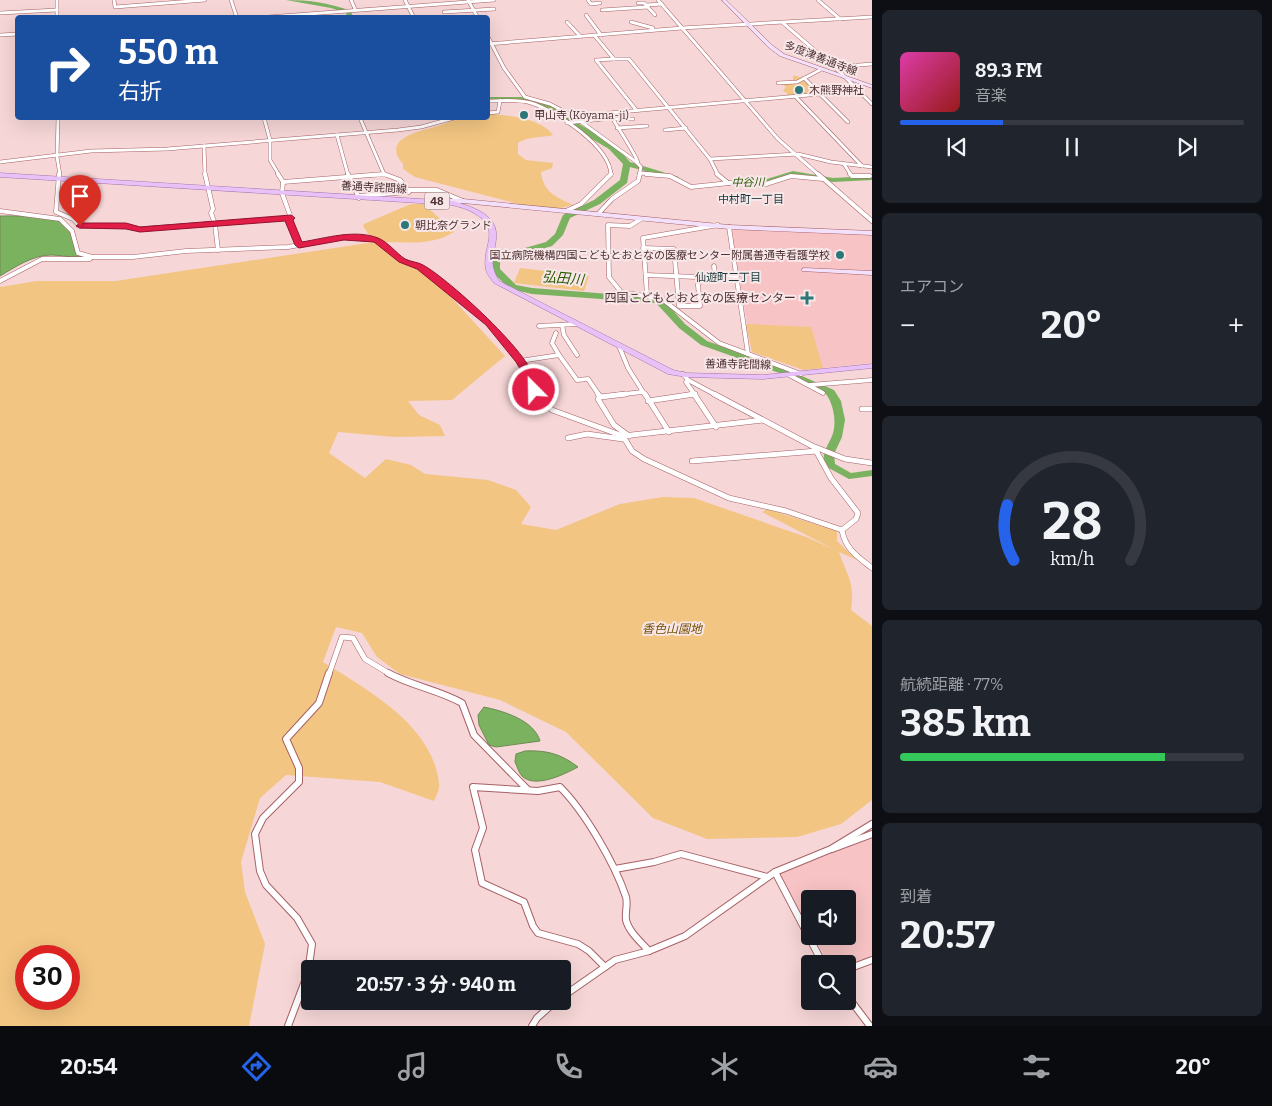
<!DOCTYPE html>
<html lang="ja">
<head>
<meta charset="utf-8">
<style>
  :root { --surface:#171b24; --page:#20242c; --text:#f1f3f6; --muted:#9ea1a6; --line:#363941; --accent:#2563eb }
  body { margin:0; font-family:Bitter,"Noto Sans JP",serif; background:var(--page); color:var(--text); height:100vh; display:flex; flex-direction:column; font-size:19px; white-space:nowrap }
  * { box-sizing:border-box; margin:0 }
  p { font-size:16px; color:var(--muted) }
  .icon { flex:none; width:28px; height:28px; fill:none; stroke:currentColor; stroke-width:2; stroke-linecap:round; stroke-linejoin:round }
  .map { position:relative; flex:1; overflow:hidden }
  .panel { display:flex; flex-direction:column; gap:10px; padding:10px; background:#0d0f14; width:400px }
  .panel>* { flex:none }
  .guide { position:absolute; left:15px; top:15px; width:475px; height:105px; border-radius:5px; box-shadow:0 5px 20px #0002; background:#1a4fa0; color:#fff; overflow:hidden }
  .buttons { position:absolute; left:801px; top:890px; display:grid; gap:10px }
  .buttons a { display:grid; place-items:center; width:55px; height:55px; border-radius:5px; background:var(--surface); box-shadow:0 5px 20px #0002; font-size:25px }
  .speed { position:absolute; left:15px; top:945px; display:flex; gap:10px; font-size:25px; font-weight:700; text-align:center }
  .speed>* { display:grid; place-content:center; width:65px; height:65px; border-radius:50%; background:var(--surface); box-shadow:0 5px 20px #0002; line-height:1 }
  .speed .limit { border:8px solid #d22; background:#fff; color:#111 }
  .pin { position:absolute; display:grid; place-items:center; width:42px; height:42px; color:#fff; margin:-51px -21px; border-radius:50% 50% 50% 0; rotate:-45deg; box-shadow:0 0 5px #0007 }
  .pin .icon { rotate:45deg }
  .me { position:absolute; width:55px; margin:-28px; rotate:337deg; stroke-linejoin:round; filter:drop-shadow(0 0 4px #0008) }
  .turn { display:flex; align-items:center; gap:18px; height:105px; padding:0 20px; font-size:22px }
  .turn .icon { width:65px; height:65px; stroke-width:2.5 }
  .turn b { display:block; font-size:35px; line-height:42px }
  .big { font-size:38px; font-weight:700; line-height:1.1 }
  .panel .card { flex:1; display:flex; flex-direction:column; justify-content:center; gap:8px; min-width:0; padding:0 18px; border-radius:8px; background:var(--page) }
  .panel .dial { align-items:center; gap:0 }
  .dial svg { height:130px; overflow:visible; fill:none; stroke:var(--line); stroke-width:7; stroke-linecap:round; text-anchor:middle }
  .dial text { fill:var(--text); stroke:none }
  .song { display:flex; align-items:center; gap:15px }
  .cover { width:60px; height:60px; border-radius:8px; background:linear-gradient(135deg,hsl(320 70% 55%),hsl(0 70% 35%)) }
  .played { height:5px; border-radius:2px; background:linear-gradient(90deg,var(--accent) 30%,var(--line) 30%) }
  .keys { display:flex; justify-content:space-around; direction:ltr }
  .heat { display:flex; justify-content:space-between; align-items:center; font-size:28px; direction:ltr }
  .charge { height:8px; border-radius:4px; background:linear-gradient(90deg,#34c759 77%,var(--line) 0) }
  .trip { position:absolute; left:301px; top:960px; width:270px; height:50px; border-radius:5px; background:var(--surface); box-shadow:0 5px 20px #0002; font-weight:700; line-height:50px; text-align:center }
  .dock { display:flex; height:80px; justify-content:space-around; align-items:center; background:#090b0e; color:var(--muted) }
  .dock .icon { width:35px; height:35px }
  .dock .on { color:var(--accent) }
  .dock b { font-size:22px; color:var(--text) }
  main { display:flex; flex:1; min-height:0 }
  .map>svg:first-child { display:block }
</style>
</head>
<body>
<main>
<div class="map">
<svg width="872" height="1026" viewBox="0 0 872 1026">
  <rect width="100%" height="100%" fill="#f6d6d7"/>
  <g fill="#f7c3c4">
    <polygon points="739,229 872,235 872,363 804,370 752,352 731,231"/>
    <polygon points="872,837 872,956 848,964 829,964 814,936 848,936 848,899 810,899 810,929 780,874"/>
  </g>
  <g fill="#f2c582" fill-rule="evenodd">
    <polygon points="793,75 803,78 818,94 786,96 787,93 783,91 786,87 781,83 793,80"/>
    <path d="M 488,114 C 507,115 541,118 553,135 C 541,138 528,136 518,143 L 518,154 L 526,160 L 553,163 L 552,168 L 541,172 C 543,192 556,197 573,205 L 556,209 L 526,206 L 415,177 L 403,169 L 403,164 C 380,138 421,131 438,126 C 445,124 452,120 460,118 C 468,116 479,118 488,118 Z"/>
    <path d="M 411,204 L 424,204 L 454,232 C 431,246 408,242 384,242 L 450,296 L 505,356 L 452,400 L 408,401 L 419,415 L 440,425 L 445,436 L 395,437 L 338,432 L 329,453 L 365,478 L 386,459 L 411,465 L 425,474 L 488,480 L 516,490 L 531,507 L 521,524 L 556,530 L 620,504 L 663,497 L 694,498 L 809,538 L 837,551 L 762,512 L 767,509 L 837,531 L 837,541 L 857,560 L 839,552 C 848,578 855,582 851,610 L 872,626 L 872,800 L 841,824 L 797,837 L 707,839 L 653,818 L 566,732 L 500,700 L 400,674 L 377,657 L 362,633 L 336,627 L 323,662 C 367,690 432,724 439,783 C 440,789 436,796 434,801 L 380,782 L 286,775 L 260,798 L 241,862 L 245,892 L 265,944 L 249,1026 L 0,1026 L 0,287 L 37,281 L 116,281 L 381,241 L 369,235 L 363,226 L 364,224 ZM 26,956 L 69,956 L 69,999 L 26,999 Z"/>
    <polygon points="520,268 589,276 584,291 514,283"/>
    <polygon points="746,324 811,327 823,368 804,370 752,352"/>
  </g>
  <g fill="#7bb260" stroke="#6d8b52">
    <path d="M 0,216 C 15,216 60,214 68,228 C 72,235 74,246 76,254 L 83,257 C 72,258 62,255 51,255 C 33,255 15,267 0,276 Z"/>
    <path d="M 484,707 C 503,711 534,720 540,741 L 496,747 L 489,745 L 479,725 L 478,715 Z"/>
    <path d="M 525,751 C 547,750 561,754 578,767 C 565,774 535,789 522,776 C 519,773 517,766 515,762 L 516,754 Z"/>
  </g>
  <g fill="none" stroke-linecap="round" stroke-linejoin="round">
    <g fill="#7bb260" fill-rule="evenodd">
      <path d="M 286,0 C 309,0 330,3 351,11 L 353,18 L 347,18 L 346,13 L 331,8 Z"/>
      <path d="M 488,97 L 525,97 L 562,109 L 574,121 L 615,145 L 630,162 L 679,177 L 675,179 L 630,167 L 627,183 L 600,204 L 570,218 L 563,235 L 552,246 L 500,261 L 500,269 L 516,285 L 532,288 L 662,298 L 685,324 L 707,341 L 788,370 L 834,390 L 841,401 L 845,420 L 842,437 L 834,454 L 835,464 L 851,473 L 872,470 L 872,476 L 849,479 L 825,466 C 821,453 827,448 832,436 C 837,424 834,405 826,394 L 782,374 L 701,345 L 679,328 L 656,303 L 532,294 L 510,289 L 492,272 L 491,270 L 493,257 L 546,242 L 555,234 L 563,215 L 594,200 L 620,180 L 623,164 L 609,149 L 568,125 L 556,113 L 524,101 L 488,101 Z"/>
      <polygon points="793,171 833,178 872,176 872,180 833,182 794,175 767,184 761,184 757,182"/>
    </g>
    <g stroke="#a66166" stroke-width="4">
      <g id="street-far3">
        <polyline points="57,0 57,18"/>
        <polyline points="114,0 115,7 205,0"/>
        <polyline points="231,0 237,18"/>
        <polyline points="351,0 355,9"/>
        <polyline points="405,0 414,18"/>
        <polyline points="468,0 478,18"/>
        <polyline points="588,0 591,4 600,3"/>
        <polyline points="658,0 778,139 819,175"/>
        <polyline points="818,0 840,19"/>
        <polyline points="638,3 644,3 655,15"/>
        <polyline points="646,5 662,4"/>
        <polyline points="602,10 648,7"/>
        <polyline points="444,12 494,9"/>
        <polyline points="0,13 57,10"/>
        <polyline points="586,15 601,35"/>
        <polyline points="255,18 494,0"/>
        <polyline points="567,22 580,36"/>
        <polyline points="631,22 653,28"/>
        <polyline points="783,23 840,72 872,104"/>
        <polyline points="0,35 18,34"/>
        <polyline points="594,35 614,59 629,59 710,159 798,154 831,162 872,167"/>
        <polyline points="488,37 504,68 525,97 550,104 573,116 635,161 641,167 639,175"/>
        <polyline points="488,44 682,28 872,17"/>
        <polyline points="614,59 596,60 637,111"/>
        <polyline points="834,67 872,64"/>
        <polyline points="804,78 848,122"/>
        <polyline points="778,83 797,82 820,70"/>
        <polyline points="796,97 862,166"/>
        <path d="M 488,101 C 502,101 517,99 531,103 C 556,111 610,146 611,175"/>
        <polyline points="488,113 498,112 500,101"/>
        <polyline points="58,118 57,157 60,175"/>
        <polyline points="264,118 270,140 270,160 279,175"/>
        <polyline points="360,118 384,174"/>
        <polyline points="613,119 633,119"/>
        <polyline points="567,123 612,118"/>
        <polyline points="617,128 647,126"/>
        <polyline points="665,130 686,128"/>
        <polyline points="337,135 348,175"/>
        <polyline points="204,146 205,175"/>
        <polyline points="710,159 718,175"/>
        <polyline points="0,162 91,151 167,149 398,130 421,127 454,118"/>
        <path d="M 638,163 C 637,156 615,123 609,113 L 820,94"/>
        <polyline points="844,164 851,175"/>
        <polyline points="641,173 658,175"/>
        <polyline points="374,175 386,175"/>
      </g>
    </g>
    <g stroke="#a66166" stroke-width="5">
      <g id="street-far2">
        <polyline points="59,174 56,212 73,219 80,226 126,226 140,229 291,218"/>
        <polyline points="205,174 213,209 211,213 215,224 218,250"/>
        <polyline points="278,174 283,182 282,193 291,218 289,220 299,245"/>
        <polyline points="348,174 359,198"/>
        <polyline points="646,174 670,176 691,187 739,182 766,184 791,176 823,179"/>
        <polyline points="717,174 728,183"/>
        <polyline points="818,174 872,221"/>
        <polyline points="850,174 852,176 870,176"/>
        <polyline points="283,182 384,174 400,180 408,190 437,190 463,201"/>
        <polyline points="358,196 409,192"/>
        <polyline points="0,211 60,219 72,231 78,253 92,257 133,257 186,251 288,247 344,237 376,240 402,260 420,267 489,323 520,361 533,382 534,395"/>
        <polyline points="566,211 581,204 611,174"/>
        <polyline points="598,214 612,199 638,181 640,174"/>
        <polyline points="641,219 630,226 608,225 609,277 621,292 662,299 719,343 801,374"/>
        <polyline points="729,227 748,354"/>
        <polyline points="643,248 674,249 679,306 700,306 697,275 737,276"/>
        <polyline points="608,256 645,258"/>
        <polyline points="714,266 715,275"/>
        <polyline points="646,275 697,277"/>
        <polyline points="0,281 42,259 90,259"/>
        <polyline points="647,295 643,238 718,225"/>
        <polyline points="562,325 564,335 577,355"/>
        <polyline points="539,326 577,324"/>
        <polyline points="556,333 552,343 559,355"/>
        <polyline points="619,346 628,368 645,395"/>
        <polyline points="520,361 559,355 577,380 588,379 599,395"/>
        <polyline points="683,374 688,380 716,395"/>
        <polyline points="789,375 823,393"/>
        <polyline points="688,380 686,382 695,395"/>
        <polyline points="810,385 872,380"/>
        <polyline points="616,395 642,392"/>
        <polyline points="687,395 695,394"/>
      </g>
    </g>
    <g stroke="#a66166" stroke-width="6">
      <g id="street-far1">
        <polyline points="534,394 552,410 623,436 763,420"/>
        <polyline points="598,394 600,397 626,394"/>
        <polyline points="645,394 669,432"/>
        <polyline points="694,394 716,427"/>
        <path d="M 714,394 L 814,447 L 831,478 L 858,513 L 856,519 L 842,530 C 845,549 858,557 872,568"/>
        <polyline points="600,397 598,399 614,425 629,436"/>
        <polyline points="648,401 695,394"/>
        <polyline points="862,409 872,409"/>
        <polyline points="623,436 632,451 644,459 729,498 786,511 842,530"/>
        <polyline points="568,438 587,434 623,439"/>
        <polyline points="815,447 845,459 872,463"/>
        <polyline points="692,461 817,451"/>
        <polyline points="329,674 342,637 353,638 365,659 390,674"/>
      </g>
    </g>
    <g stroke="#a66166" stroke-width="8">
      <g id="street">
        <path d="M 388,673 C 412,686 439,690 462,703 L 474,735 L 527,789"/>
        <polyline points="832,849 872,834"/>
        <polyline points="615,869 654,862 681,854 767,877"/>
        <polyline points="775,872 823,964"/>
        <path d="M 605,967 L 589,951 L 578,944 L 538,933 L 533,926 L 524,902 L 482,883 L 475,850 L 483,828 L 473,787 L 538,791 L 560,787 C 585,812 615,864 626,897 C 628,904 625,912 626,920 C 629,932 641,942 649,951"/>
        <polyline points="848,969 872,960"/>
        <polyline points="562,997 615,960 649,951 685,936 775,872 831,849 872,824"/>
        <polyline points="848,997 870,1026"/>
        <polyline points="288,1026 308,973 312,944 297,918 266,885 260,871 255,834 263,818 299,782 299,768 286,739 319,703 329,673"/>
        <polyline points="532,1026 537,1018 556,1001"/>
      </g>
    </g>
    <g stroke="#a66166" stroke-width="1">
      <g id="secondary">
        <polygon points="722,0 726,0 772,45 784,54 872,85 872,88 780,56 768,47"/>
        <polygon points="463,199 729,225 872,231 872,235 729,229 463,203 440,203 437,201 440,199"/>
        <polygon points="804,268 872,271 872,275 802,271 802,269"/>
      </g>
    </g>
    <g stroke="#a773ad" stroke-width="1">
      <path id="primary" d="M 0,173 L 453,201 C 472,207 499,214 496,239 C 494,258 488,262 499,281 L 673,370 L 686,373 L 763,375 L 872,364 L 872,368 L 763,379 L 686,377 L 668,374 L 494,283 C 491,279 487,274 486,270 C 481,246 503,230 474,213 C 468,209 459,207 452,205 L 0,177 Z"/>
    </g>
    <use href="#street-far3" stroke="#fff" stroke-width="3"/>
    <use href="#street-far2" stroke="#fff" stroke-width="4"/>
    <use href="#street-far1" stroke="#fff" stroke-width="5"/>
    <use href="#street" stroke="#fff" stroke-width="6"/>
    <use href="#secondary" fill="#f3e0fb" fill-rule="evenodd"/>
    <use href="#primary" fill="#e8c1f7" fill-rule="evenodd"/>
  </g>
  <path fill="#e11d48" stroke="#92132f" d="M 291,215 L 295,218 L 293,220 L 302,242 C 326,238 355,229 378,238 C 388,242 396,253 405,259 C 411,262 418,262 423,265 C 446,277 547,366 537,392 L 530,392 L 528,382 L 516,362 L 486,325 L 417,269 L 399,262 L 374,242 L 344,240 L 299,248 L 295,245 L 285,221 L 140,232 L 126,229 L 80,228 L 76,226 L 80,223 L 126,223 L 140,227 Z"/>
  <g fill="#2d7777" stroke="#f8e7e8" stroke-width="2">
    <circle cx="799" cy="90" r="5"/>
    <circle cx="524" cy="115" r="5"/>
    <circle cx="405" cy="225" r="5"/>
    <circle cx="840" cy="255" r="5"/>
    <path d="M804.5 290.5h5v5h5v5h-5v5h-5v-5h-5v-5h5z"/>
  </g>
  <g text-anchor="middle" stroke-width="4" stroke-linejoin="round" paint-order="stroke">
    <g font-size="11" fill="#4d2f30" stroke="#f8e7e8">
      <text transform="translate(821 58) rotate(21)" y="4">多度津善通寺線</text>
      <text transform="translate(374 187) rotate(3)" y="4">善通寺詫間線</text>
      <text transform="translate(738 364) rotate(1)" y="4">善通寺詫間線</text>
    </g>
    <g font-size="11" fill="#4d2f30" stroke="#f8e7e8" text-anchor="start">
      <text x="809" y="94">木熊野神社</text>
      <text x="534" y="119">甲山寺 (Kōyama-ji)</text>
      <text x="415" y="229">朝比奈グランド</text>
      <text x="830" y="259" text-anchor="end">国立病院機構四国こどもとおとなの医療センター附属善通寺看護学校</text>
    </g>
    <g font-size="11" font-style="italic" fill="#285a00" stroke="#f8e7e8">
      <text transform="translate(748 182) rotate(-1)" y="4">中谷川</text>
    </g>
    <g font-size="11" fill="#17393a" stroke="#f8e7e8">
      <text x="751" y="203">中村町一丁目</text>
      <text x="728" y="281">仙遊町二丁目</text>
    </g>
    <rect fill="#f8e7e8" stroke="#806667" stroke-width="1" x="424.5" y="192.5" width="25" height="17" rx="4"/>
    <g font-size="11" font-weight="bold" fill="#4d2f30">
      <text x="437" y="205">48</text>
    </g>
    <g font-size="12" fill="#4d2f30" stroke="#f8e7e8" text-anchor="end">
      <text x="796" y="302">四国こどもとおとなの医療センター</text>
    </g>
    <g font-size="12" font-style="italic" fill="#744e03" stroke="#f8e7e8">
      <text x="672" y="633">香色山園地</text>
    </g>
    <g font-size="14" font-style="italic" fill="#285a00" stroke="#f8e7e8">
      <text transform="translate(563 278) rotate(5)" y="5">弘田川</text>
    </g>
  </g>
</svg>
<div class="buttons">
<a><svg class="icon" aria-label="sound" viewBox="0 0 24 24"><path d="M4 9h4l5-4v14l-5-4H4zM17 9q2 3 0 6"/></svg></a>
<a><svg class="icon" aria-label="search" viewBox="0 0 24 24"><circle cx="10" cy="10" r="6"/><path d="M15 15l6 6"/></svg></a>
</div>
<div class="speed"><div class="limit">30</div></div>
<div class="pin" style="left:80px;top:226px;background:#d93025"><svg class="icon" aria-label="arrive" viewBox="0 0 24 24"><path d="M6 21V4h12l-3 4 3 4H6"/></svg></div>
<svg class="me" style="left:534px;top:390px" viewBox="-20 -20 40 40"><circle r="17" fill="#e11d48" stroke="#fff" stroke-width="3"/><path d="M0-11L8 9 0 5-8 9z" fill="#fff"/></svg>
<div class="trip">20:57 · 3 分 · 940 m</div>
<div class="guide">
<div class="turn"><svg class="icon" aria-label="right" viewBox="0 0 24 24"><path d="M7 20v-9h11M14 6l5 5-5 5"/></svg><div><b>550 m</b>右折</div></div>
</div>
</div>
<section class="panel">
<div class="card">
<div class="song"><i class="cover"></i><div><b>89.3 FM</b><p>音楽</p></div></div>
<div class="played"></div>
<div class="keys"><svg class="icon" aria-label="previous" viewBox="0 0 24 24"><path d="M18 5L8 12l10 7zM5 5v14"/></svg><svg class="icon" aria-label="pause" viewBox="0 0 24 24"><path d="M8 5v14M16 5v14"/></svg><svg class="icon" aria-label="next" viewBox="0 0 24 24"><path d="M6 5l10 7-10 7zM19 5v14"/></svg></div>
</div>
<div class="card"><p>エアコン</p>
<div class="heat"><a>−</a><b class="big">20°</b><a>+</a></div>
</div>
<div class="card dial"><svg viewBox="0 0 100 80">
<path d="M14 69A42 42 0 1 1 86 69"/>
<path d="M14 69A42 42 0 0 1 10 35" stroke="#2563eb"/>
<text x="50" y="56" font-size="32" font-weight="700">28</text>
<text x="50" y="72" font-size="11">km/h</text>
</svg></div>
<div class="card"><p>航続距離 · 77%</p><b class="big">385 km</b><div class="charge"></div></div>
<div class="card"><p>到着</p><b class="big">20:57</b></div>
</section>
</main>
<nav class="dock">
<b>20:54</b>
<svg class="icon on" aria-label="directions" viewBox="0 0 24 24"><path d="M12 3l9 9-9 9-9-9zM9 14v-3h6M13 9l2 2-2 2"/></svg>
<svg class="icon" aria-label="music" viewBox="0 0 24 24"><path d="M9 18V5l10-2v13"/><circle cx="6" cy="18" r="3"/><circle cx="16" cy="16" r="3"/></svg>
<svg class="icon" aria-label="phone" viewBox="0 0 24 24"><path d="M5 4h4l2 5-3 2q2 4 5 5l2-3 5 2v4C11 20 4 13 5 4z"/></svg>
<svg class="icon" aria-label="climate" viewBox="0 0 24 24"><path d="M12 3v18M4 7l16 10M4 17L20 7"/></svg>
<svg class="icon" aria-label="car" viewBox="0 0 24 24"><path d="M5 17H2v-5l4-1 3-4h7l3 4 3 1v5h-3M9 17h6M6 11h13"/><circle cx="7" cy="17" r="2"/><circle cx="17" cy="17" r="2"/></svg>
<svg class="icon" aria-label="filters" viewBox="0 0 24 24"><path d="M4 7h16M4 17h16"/><circle cx="9" cy="7" r="2"/><circle cx="15" cy="17" r="2"/></svg>
<b>20°</b>
</nav>
</body>
</html>
